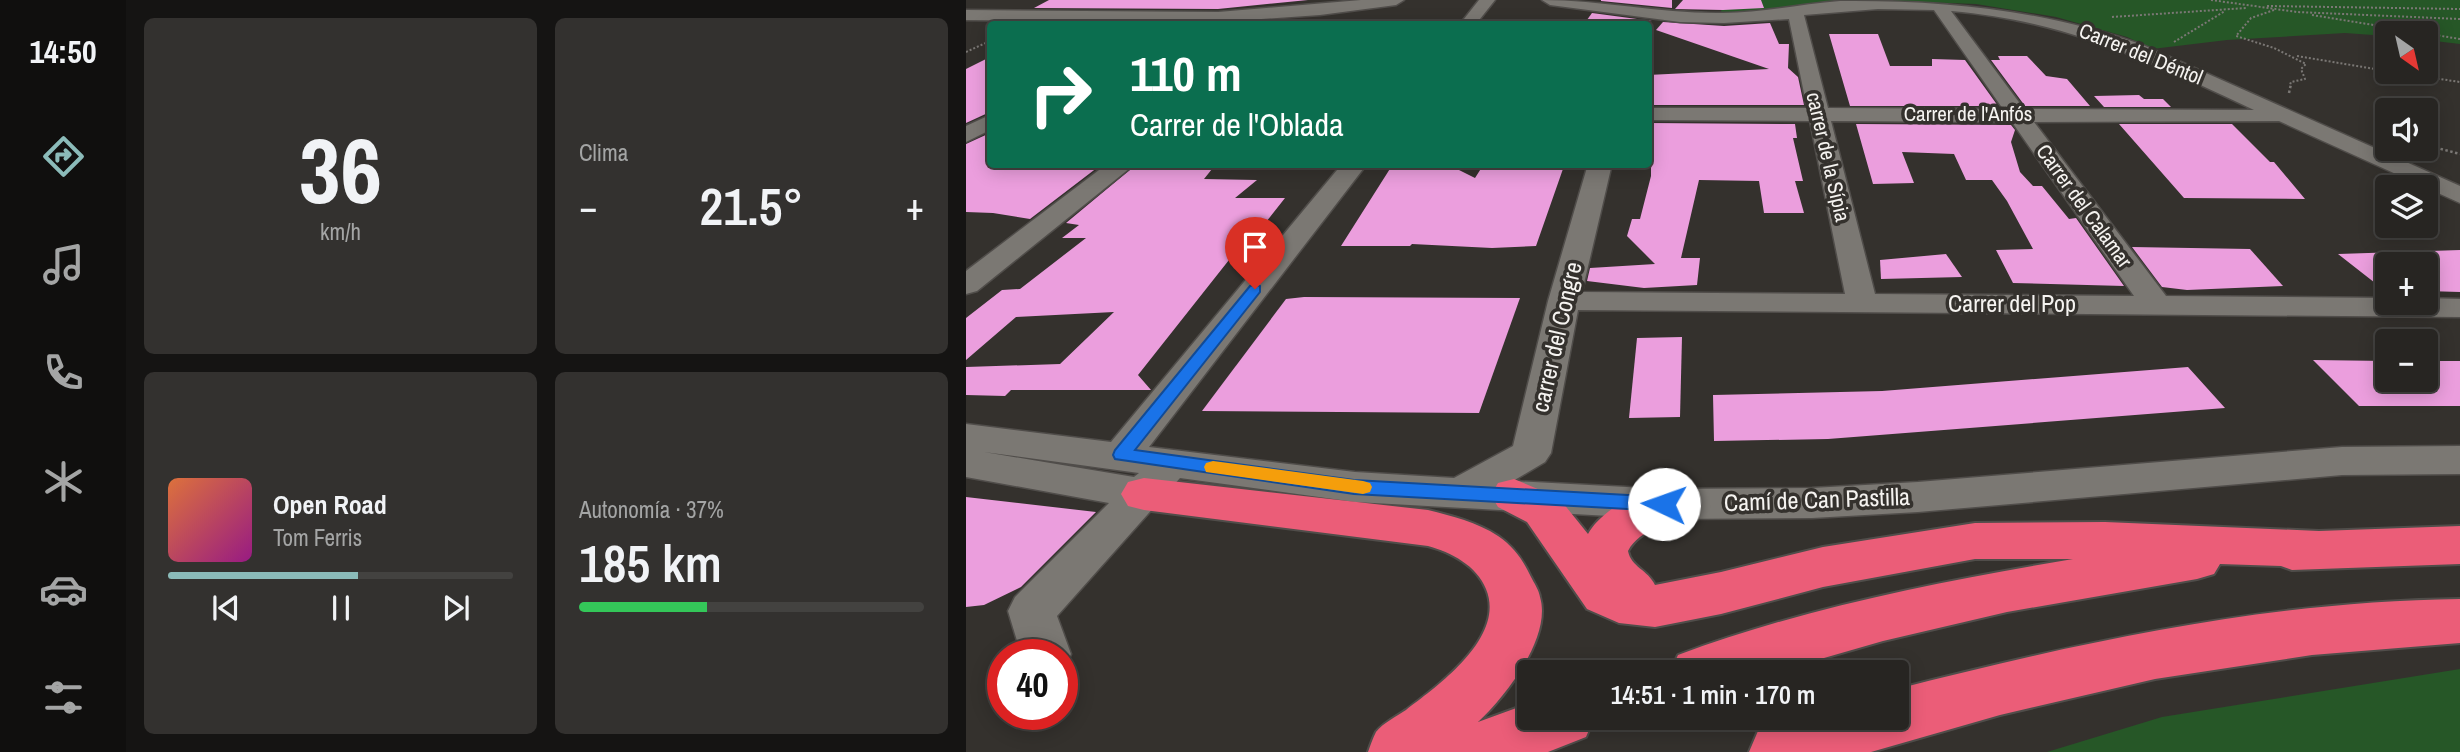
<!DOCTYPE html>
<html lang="es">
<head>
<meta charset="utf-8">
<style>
  :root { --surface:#272522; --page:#33312f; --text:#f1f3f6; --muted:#a4a5a5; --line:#434240; --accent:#8bbbb9 }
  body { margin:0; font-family:"Archivo Narrow",sans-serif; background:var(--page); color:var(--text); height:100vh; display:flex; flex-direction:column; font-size:26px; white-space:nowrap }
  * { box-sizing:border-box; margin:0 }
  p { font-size:23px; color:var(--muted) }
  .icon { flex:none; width:38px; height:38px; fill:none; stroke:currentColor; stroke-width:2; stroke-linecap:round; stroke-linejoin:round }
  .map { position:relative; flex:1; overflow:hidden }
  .details { display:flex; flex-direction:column; gap:18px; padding:18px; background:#151413; width:840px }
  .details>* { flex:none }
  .hud { position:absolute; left:21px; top:21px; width:665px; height:147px; border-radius:7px; box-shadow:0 4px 18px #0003,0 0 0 2px var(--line); background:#0b6e4f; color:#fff; overflow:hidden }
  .needle { width:46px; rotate:146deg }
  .fabs { position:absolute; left:1409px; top:21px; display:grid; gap:14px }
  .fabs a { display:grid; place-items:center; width:63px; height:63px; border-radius:7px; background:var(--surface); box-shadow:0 4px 18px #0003,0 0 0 2px var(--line); font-size:35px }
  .speed { position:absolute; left:21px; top:639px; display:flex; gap:14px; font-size:35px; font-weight:700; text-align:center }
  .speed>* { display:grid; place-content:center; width:91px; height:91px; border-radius:50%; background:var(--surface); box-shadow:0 4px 18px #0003,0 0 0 2px var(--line); line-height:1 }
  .speed .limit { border:10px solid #d22; background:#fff; color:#111 }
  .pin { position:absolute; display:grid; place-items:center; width:60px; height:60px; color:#fff; margin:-72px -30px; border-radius:50% 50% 50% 0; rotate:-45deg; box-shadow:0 0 7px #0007 }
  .pin .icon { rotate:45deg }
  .me { position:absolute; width:77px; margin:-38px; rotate:273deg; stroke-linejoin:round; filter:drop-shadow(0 0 5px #0008) }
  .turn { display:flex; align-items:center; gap:24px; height:147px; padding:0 28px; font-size:32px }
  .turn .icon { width:91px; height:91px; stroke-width:2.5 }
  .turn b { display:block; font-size:49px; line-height:60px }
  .big { font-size:52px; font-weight:600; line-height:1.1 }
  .details .widget { flex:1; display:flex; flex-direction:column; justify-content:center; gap:10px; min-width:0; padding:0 24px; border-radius:10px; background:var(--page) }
  .details .dial { align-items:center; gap:0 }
  .dial b { font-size:91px; line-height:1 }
  .song { display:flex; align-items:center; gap:21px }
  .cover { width:84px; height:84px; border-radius:10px; background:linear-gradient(135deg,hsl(20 70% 55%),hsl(310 70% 35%)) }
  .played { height:7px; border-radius:4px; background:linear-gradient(90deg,var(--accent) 55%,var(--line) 55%) }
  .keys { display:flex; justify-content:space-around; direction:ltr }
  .heat { display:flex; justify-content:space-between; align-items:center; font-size:38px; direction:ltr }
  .charge { height:10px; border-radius:5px; background:linear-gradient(90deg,#34c759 37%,var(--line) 0) }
  .details .tiles { flex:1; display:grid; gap:18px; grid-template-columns:repeat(2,1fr) }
  .trip { position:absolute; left:551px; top:660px; width:392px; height:70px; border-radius:7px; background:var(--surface); box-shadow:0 4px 18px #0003,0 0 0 2px var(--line); font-weight:600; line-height:70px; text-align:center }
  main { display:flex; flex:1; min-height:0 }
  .tab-bar { display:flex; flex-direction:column; width:126px; justify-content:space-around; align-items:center; background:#100f0e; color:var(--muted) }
  .tab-bar .icon { width:49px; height:49px }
  .tab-bar .on { color:var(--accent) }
  .tab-bar b { font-size:32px; color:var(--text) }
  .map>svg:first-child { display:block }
</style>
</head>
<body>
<main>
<nav class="tab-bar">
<b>14:50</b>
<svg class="icon on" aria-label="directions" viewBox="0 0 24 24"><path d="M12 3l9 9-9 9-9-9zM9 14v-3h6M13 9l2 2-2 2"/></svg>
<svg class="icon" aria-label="music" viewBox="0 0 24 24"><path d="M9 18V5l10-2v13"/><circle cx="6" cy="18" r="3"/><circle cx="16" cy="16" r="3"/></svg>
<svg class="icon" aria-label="phone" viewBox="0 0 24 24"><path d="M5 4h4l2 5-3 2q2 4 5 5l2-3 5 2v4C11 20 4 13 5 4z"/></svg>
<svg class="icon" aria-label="climate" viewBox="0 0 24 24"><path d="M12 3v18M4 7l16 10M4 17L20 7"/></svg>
<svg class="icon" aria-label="car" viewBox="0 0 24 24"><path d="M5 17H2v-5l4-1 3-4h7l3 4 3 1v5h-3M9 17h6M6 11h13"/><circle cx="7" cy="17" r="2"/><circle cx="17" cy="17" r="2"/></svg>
<svg class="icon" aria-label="filters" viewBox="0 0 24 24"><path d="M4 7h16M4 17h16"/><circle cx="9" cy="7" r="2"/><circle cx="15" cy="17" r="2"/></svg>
</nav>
<section class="details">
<div class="tiles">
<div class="widget dial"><b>36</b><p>km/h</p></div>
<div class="widget"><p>Clima</p>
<div class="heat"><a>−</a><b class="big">21.5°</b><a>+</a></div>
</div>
<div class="widget">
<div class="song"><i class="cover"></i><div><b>Open Road</b><p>Tom Ferris</p></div></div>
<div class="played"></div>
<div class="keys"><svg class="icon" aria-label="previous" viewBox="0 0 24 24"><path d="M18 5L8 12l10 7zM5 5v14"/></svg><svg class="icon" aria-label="pause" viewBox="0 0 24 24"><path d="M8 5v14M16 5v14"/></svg><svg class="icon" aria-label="next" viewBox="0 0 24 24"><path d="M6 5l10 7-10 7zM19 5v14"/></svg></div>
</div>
<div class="widget"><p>Autonomía · 37%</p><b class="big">185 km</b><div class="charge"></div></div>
</div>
</section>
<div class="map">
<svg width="1494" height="752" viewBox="0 0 1494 752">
  <rect width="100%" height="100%" fill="#34312d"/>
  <g fill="#265727">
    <polygon points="761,0 1494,0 1494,44 1460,40 1460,33 1421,33 1421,36 1379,33 1261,40 1186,49 1161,37 1090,17 1010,4 902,0 755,14 756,1"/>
    <polygon points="1494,669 1494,752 1081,752 1196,717"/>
  </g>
  <g fill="#eb9edd">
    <polygon points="83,0 342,0 252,9 68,8"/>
    <polygon points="635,0 706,0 706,8 635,1"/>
    <polygon points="717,0 795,0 798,8 757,10 709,9"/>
    <polygon points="626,13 686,21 618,24"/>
    <polygon points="697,22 758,26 804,23 813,44 823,44 822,68 832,77 838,105 682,105 682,75 803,69 690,30"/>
    <polygon points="863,34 912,34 924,66 966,66 966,59 999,60 1032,106 884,106"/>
    <polygon points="1032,56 1061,56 1080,76 1101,79 1124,106 1059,106 1025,60 1034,60"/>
    <polygon points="24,57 24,112 0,123 0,69"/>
    <polygon points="1173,95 1178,99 1197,99 1205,107 1138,107 1128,96"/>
    <polygon points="682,123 829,124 831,138 827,138 837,181 829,181 838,213 798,213 793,181 733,180 715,258 734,258 731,285 678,288 621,281 624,268 689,264 661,236 666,219 674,219 685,176 685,137 682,137"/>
    <polygon points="890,124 1045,125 1049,130 1045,142 1054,172 1067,186 1076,186 1103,219 1110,218 1158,286 1047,283 1030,250 1067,249 1041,201 1026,180 1000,180 988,154 936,152 948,183 907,184"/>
    <polygon points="1153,124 1266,124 1304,162 1308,162 1339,199 1218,198"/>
    <polygon points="24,133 24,164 136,164 64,219 27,213 0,212 0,144"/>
    <polygon points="171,164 250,164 238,179 291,180 269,198 319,198 285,241 278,241 172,375 185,390 45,390 39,396 0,395 0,367 94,364 148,312 50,317 0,360 0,318 36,290 54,289 120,238 96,238 113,225 100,223"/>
    <polygon points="427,164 481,164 509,178 516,167 598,166 570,246 526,248 446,244 444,246 375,246"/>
    <polygon points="1166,247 1284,249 1317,286 1221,290 1196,287"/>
    <polygon points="1494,250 1494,292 1460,291 1460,264 1421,264 1421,290 1418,290 1372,254"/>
    <polygon points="980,254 996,277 915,279 914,260"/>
    <polygon points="338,297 554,298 513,413 236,411 320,299"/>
    <polygon points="716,337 714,417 663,418 671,338"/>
    <polygon points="1347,360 1421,361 1421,380 1460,380 1460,361 1494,361 1494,406 1393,406"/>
    <polygon points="1222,367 1259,408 862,439 748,441 747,395 916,391"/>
    <polygon points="0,497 130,512 55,587 18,605 0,607"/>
  </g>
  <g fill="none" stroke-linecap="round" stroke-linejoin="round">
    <g stroke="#504d4a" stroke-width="3">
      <g id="minor">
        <polygon points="395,0 438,0 430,5 354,15 252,22 0,20 0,10 252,12"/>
        <polygon points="513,0 529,0 510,24 494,24"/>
        <path d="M 576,0 C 637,0 696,14 757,13 C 796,13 835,4 874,1 C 978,0 1079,10 1177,45 L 1494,186 L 1494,203 L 1313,121 L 1068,122 L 1200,296 L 1421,298 L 1421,303 L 1460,303 L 1460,298 L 1494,299 L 1494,317 L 612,310 L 585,453 L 579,462 L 547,481 L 698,489 L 846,488 L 952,482 L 1376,447 L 1494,446 L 1494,474 L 1376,475 L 952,512 L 846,518 L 698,519 L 389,502 L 214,478 L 91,616 L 105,654 L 98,669 L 96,654 L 55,654 L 42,611 L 49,597 L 143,503 L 0,477 L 0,424 L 145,442 L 376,164 L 401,164 L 183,447 L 389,472 L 488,478 L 547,446 L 582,301 L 622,164 L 646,164 L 616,292 L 879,294 L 844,121 L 682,120 L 682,108 L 841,108 L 823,19 L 758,23 L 714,22 L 584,5 ZM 912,9 L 968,10 L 1037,109 L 862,108 L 838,15 ZM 985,11 C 1102,21 1183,61 1288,110 L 1058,109 ZM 865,121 L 1046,122 L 1168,296 L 909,294 ZM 18,452 L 173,473 L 168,477 Z"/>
        <polygon points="24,115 24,130 0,142 0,126"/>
        <polygon points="141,164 169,164 11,291 0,294 0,271"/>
      </g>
    </g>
    <g stroke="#504d4a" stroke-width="4">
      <g id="highway">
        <path d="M 178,478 L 462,510 C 486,516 511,522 532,536 C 548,547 557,560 565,577 C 568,583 573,590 574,597 C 586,637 540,696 512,722 L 564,703 L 564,718 L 628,718 L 620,737 L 582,752 L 402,752 C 404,746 407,738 410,732 C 417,723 431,716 440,710 C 473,685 540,637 520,589 C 511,566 485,552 462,546 L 178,510 L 162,506 L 155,494 L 162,482 Z"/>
        <path d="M 548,479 L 593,498 L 622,534 C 633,513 673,488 698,487 C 703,487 710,491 714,492 L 721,504 C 708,527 675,526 662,551 C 665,567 682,570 689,585 L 755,572 L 857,547 L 1009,523 L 1139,522 L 1353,531 L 1494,526 L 1494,564 L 1326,570 L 1315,566 L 1254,564 L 1248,574 L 1231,579 L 1041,612 L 917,641 L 809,672 L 704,672 L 712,655 C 838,608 975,581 1107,559 L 1009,559 L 857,587 L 755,614 L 689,627 L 653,623 L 621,609 L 561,522 L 532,507 L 525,495 L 532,483 Z"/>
        <path d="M 1494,599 L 1494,643 L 1346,655 L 1189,679 L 1034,715 L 905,752 L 783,752 L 792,731 L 832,718 L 931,718 L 931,689 C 1115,642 1304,601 1494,599 Z"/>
      </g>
    </g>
    <g stroke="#7b7875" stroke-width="2" stroke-dasharray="2 2" stroke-linecap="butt">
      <polyline points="1245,0 1331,12 1494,19"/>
      <polyline points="1301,6 1494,9"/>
      <polyline points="1308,10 1285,18 1270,36 1308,48 1340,64 1335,69 1339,79 1325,82 1324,85"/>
      <polyline points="1346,15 1494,39"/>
      <polyline points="1146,17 1280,8"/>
      <polyline points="1208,42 1259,11"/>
      <polyline points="0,52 24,41"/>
      <polyline points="1331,56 1421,71"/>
      <polyline points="1428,72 1494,82"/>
    </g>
    <g stroke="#7b7875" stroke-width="2.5" stroke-dasharray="2.5 2.5" stroke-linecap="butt">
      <polyline points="1323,93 1325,84"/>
      <polyline points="1460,145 1494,154"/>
    </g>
    <use href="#minor" fill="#7b7873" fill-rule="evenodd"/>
    <use href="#highway" fill="#eb5d78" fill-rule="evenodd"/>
  </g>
  <polygon fill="#1a73e8" stroke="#114b97" stroke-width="2" points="289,285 294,286 294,292 169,450 388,480 698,497 705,499 708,504 705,509 698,511 388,494 149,459 147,455 149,450 284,286"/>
  <polygon fill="#f59e0b" points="247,461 397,481 404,483 406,487 404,492 397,494 240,472 238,467 240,463"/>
  <g text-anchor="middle" stroke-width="7" stroke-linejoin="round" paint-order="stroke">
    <g font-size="21" fill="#f5f3f0" stroke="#34312d">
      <text transform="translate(1175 54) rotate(22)" y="7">Carrer del Déntol</text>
      <text x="1002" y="121">Carrer de l'Anfós</text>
      <text transform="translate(862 157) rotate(77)" y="7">carrer de la Sípia</text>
      <text transform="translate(1118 206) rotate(54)" y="7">Carrer del Calamar</text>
    </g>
    <g font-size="24" fill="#f5f3f0" stroke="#34312d">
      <text x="1046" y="312">Carrer del Pop</text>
      <text transform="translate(591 337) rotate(-77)" y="8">carrer del Congre</text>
      <text transform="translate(851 500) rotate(-2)" y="8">Camí de Can Pastilla</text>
    </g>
  </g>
</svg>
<div class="fabs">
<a><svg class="needle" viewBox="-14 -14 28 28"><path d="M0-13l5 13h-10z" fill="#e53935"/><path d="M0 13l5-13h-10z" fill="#a4a5a5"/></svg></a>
<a><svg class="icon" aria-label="sound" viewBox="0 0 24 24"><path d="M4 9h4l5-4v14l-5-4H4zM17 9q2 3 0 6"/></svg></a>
<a><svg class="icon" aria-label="layers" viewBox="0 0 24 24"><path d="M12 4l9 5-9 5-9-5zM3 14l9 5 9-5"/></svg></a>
<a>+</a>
<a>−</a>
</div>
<div class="speed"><div class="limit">40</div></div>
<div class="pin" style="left:289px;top:289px;background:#d93025"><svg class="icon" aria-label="arrive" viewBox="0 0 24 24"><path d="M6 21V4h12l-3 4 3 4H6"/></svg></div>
<svg class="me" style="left:698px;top:504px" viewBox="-20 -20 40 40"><circle r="19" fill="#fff"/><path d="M0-13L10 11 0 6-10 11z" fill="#1a73e8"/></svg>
<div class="trip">14:51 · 1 min · 170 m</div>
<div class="hud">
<div class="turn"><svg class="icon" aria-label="right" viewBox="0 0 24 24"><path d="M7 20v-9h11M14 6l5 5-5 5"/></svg><div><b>110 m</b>Carrer de l'Oblada</div></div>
</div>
</div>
</main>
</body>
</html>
